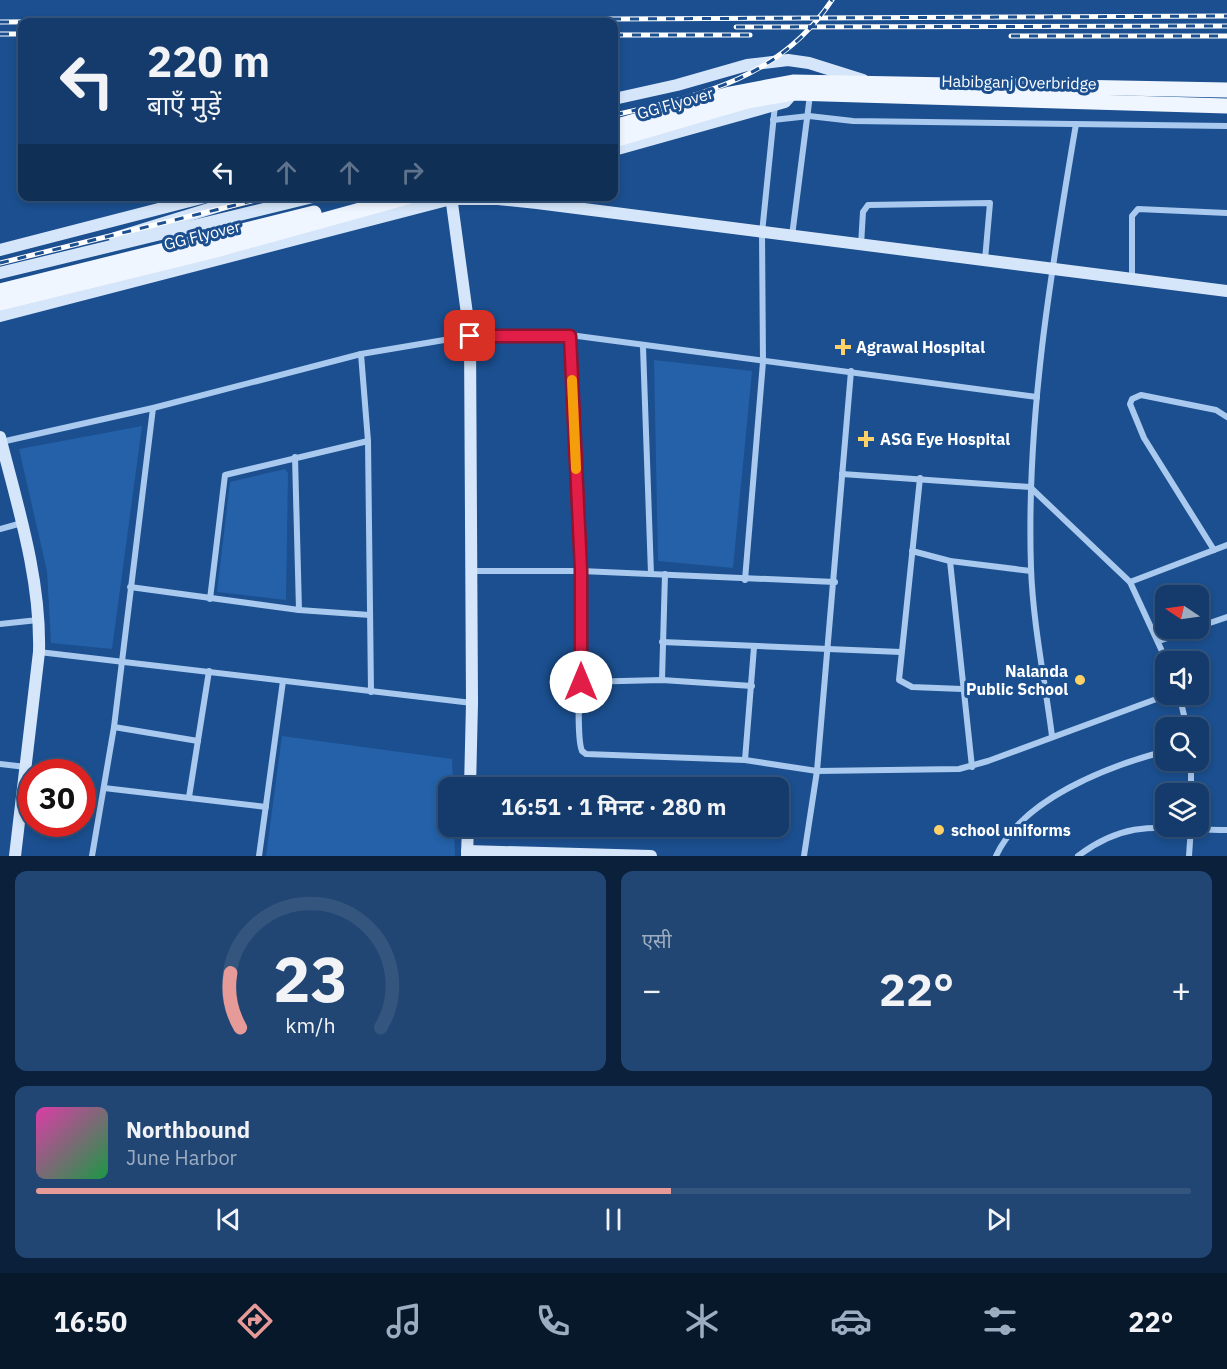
<!DOCTYPE html>
<html lang="hi">
<head>
<meta charset="utf-8">
<style>
  :root { --surface:#143b6b; --page:#214673; --text:#f1f3f6; --muted:#9dadc1; --line:#33557e; --accent:#e69b98 }
  body { margin:0; font-family:"IBM Plex Sans","Noto Sans Devanagari",sans-serif; background:var(--page); color:var(--text); height:100vh; display:flex; flex-direction:column; font-size:22px; white-space:nowrap }
  * { box-sizing:border-box; margin:0 }
  p { font-size:20px; color:var(--muted) }
  .icon { flex:none; width:33px; height:33px; fill:none; stroke:currentColor; stroke-width:2; stroke-linecap:round; stroke-linejoin:round }
  .map { position:relative; height:856px; overflow:hidden }
  .side { display:flex; flex-direction:column; gap:15px; padding:15px; background:#0b203b; flex:1 }
  .side>* { flex:none }
  .hud { position:absolute; left:18px; top:18px; width:600px; height:183px; border-radius:12px; box-shadow:0 3px 9px #0003,0 0 0 2px var(--line); background:#143b6b; color:var(--text); overflow:hidden }
  .needle { width:39px; rotate:283deg }
  .fabs { position:absolute; left:1155px; top:585px; display:grid; gap:12px }
  .fabs a { display:grid; place-items:center; width:54px; height:54px; border-radius:12px; background:var(--surface); box-shadow:0 3px 9px #0003,0 0 0 2px var(--line); font-size:30px }
  .speed { position:absolute; left:18px; top:759px; display:flex; gap:12px; font-size:30px; font-weight:700; text-align:center }
  .speed>* { display:grid; place-content:center; width:78px; height:78px; border-radius:50%; background:var(--surface); box-shadow:0 3px 9px #0003,0 0 0 2px var(--line); line-height:1 }
  .speed .limit { border:9px solid #d22; background:#fff; color:#111 }
  .pin { position:absolute; display:grid; place-items:center; width:51px; height:51px; color:#fff; margin:-26px; border-radius:12px; box-shadow:0 3px 9px #0006 }
  .me { position:absolute; width:66px; margin:-33px; rotate:0deg; stroke-linejoin:round; filter:drop-shadow(0 0 4px #0008) }
  .turn { display:flex; align-items:center; gap:21px; height:126px; padding:0 30px; font-size:27px }
  .turn .icon { width:78px; height:78px; stroke-width:2.5 }
  .turn b { display:block; font-size:42px; line-height:51px }
  .lanes { display:flex; align-items:center; height:57px; padding:0 30px; background:#0003; justify-content:center; gap:30px; direction:ltr }
  .lanes .off { opacity:.35 }
  .big { font-size:45px; font-weight:700; line-height:1.1 }
  .side .widget { flex:1; display:flex; flex-direction:column; justify-content:center; gap:9px; min-width:0; padding:0 21px; border-radius:12px; background:var(--page) }
  .side .dial { align-items:center; gap:0 }
  .dial svg { height:156px; overflow:visible; fill:none; stroke:var(--line); stroke-width:7; stroke-linecap:round; text-anchor:middle }
  .dial text { fill:var(--text); stroke:none }
  .song { display:flex; align-items:center; gap:18px }
  .cover { width:72px; height:72px; border-radius:9px; background:linear-gradient(135deg,hsl(320 70% 55%),hsl(140 70% 35%)) }
  .played { height:6px; border-radius:3px; background:linear-gradient(90deg,var(--accent) 55%,var(--line) 55%) }
  .keys { display:flex; justify-content:space-around; direction:ltr }
  .heat { display:flex; justify-content:space-between; align-items:center; font-size:33px; direction:ltr }
  .side .tiles { flex:1; display:grid; gap:15px; grid-template-columns:1fr 1fr }
  .widget:last-child { grid-column:span 2 }
  .trip { position:absolute; left:438px; top:777px; width:351px; height:60px; border-radius:12px; background:var(--surface); box-shadow:0 3px 9px #0003,0 0 0 2px var(--line); font-weight:700; line-height:60px; text-align:center }
  .dock { display:flex; height:96px; justify-content:space-around; align-items:center; background:#08182b; color:var(--muted) }
  .dock .icon { width:42px; height:42px }
  .dock .current { color:var(--accent) }
  .dock b { font-size:27px; color:var(--text) }
  .map>svg:first-child { display:block }
</style>
</head>
<body>
<div class="map">
<svg width="1227" height="856" viewBox="0 0 1227 856">
  <rect width="100%" height="100%" fill="#1b4f8f"/>
  <g fill="#2461a8">
    <polygon points="654,360 752,371 733,568 658,561"/>
    <polygon points="142,426 112,649 51,643 47,571 19,449"/>
    <polygon points="285,469 288,473 286,600 217,592 230,482"/>
    <polygon points="282,736 452,759 453,787 448,788 448,826 454,827 455,856 266,856"/>
  </g>
  <g fill="none" stroke-linecap="round" stroke-linejoin="round">
    <g stroke="#a9c9ee" stroke-width="6">
      <polyline points="773,120 809,116 853,121 1227,126"/>
      <polyline points="792,236 810,95"/>
      <polyline points="861,245 863,212 868,205 990,203 985,260"/>
      <polyline points="1132,279 1132,216 1138,209 1227,213"/>
      <path d="M 570,335 C 574,435 580,534 581,633 C 581,656 575,735 582,751 L 586,754 L 745,760 L 817,771 L 959,769 L 988,761 L 1170,694"/>
      <polyline points="643,347 651,574"/>
      <polyline points="361,354 368,441 371,692"/>
      <polyline points="1,442 153,408 361,354 468,336 570,335 1037,397"/>
      <polyline points="295,457 299,610"/>
      <polyline points="842,474 1030,487 1130,582 1167,662"/>
      <polyline points="920,478 899,680 912,687 962,689"/>
      <polyline points="0,529 22,523"/>
      <polyline points="1214,550 1144,438 1130,404 1132,399 1141,395 1216,410 1227,417"/>
      <polyline points="912,551 950,561 1031,571"/>
      <polyline points="950,561 972,767"/>
      <polyline points="471,571 581,571 835,582"/>
      <polyline points="745,580 763,362 762,233 775,105"/>
      <polyline points="1130,582 1227,545"/>
      <polyline points="130,587 299,610 370,615"/>
      <polyline points="210,599 225,475 368,441"/>
      <polyline points="0,624 38,620"/>
      <polyline points="1198,627 1227,617"/>
      <polyline points="1159,641 1195,628"/>
      <polyline points="662,642 901,652"/>
      <polyline points="39,652 472,703"/>
      <polyline points="662,680 665,574"/>
      <polyline points="581,682 662,680 752,686"/>
      <polyline points="1179,694 1187,728"/>
      <polyline points="114,727 198,741"/>
      <path d="M 1052,736 C 1045,681 1033,624 1031,568 C 1026,419 1051,271 1076,124"/>
      <polyline points="745,760 754,647"/>
      <polyline points="1191,760 1191,794"/>
      <polyline points="0,764 26,767"/>
      <polyline points="104,788 266,807"/>
      <polyline points="189,797 209,671"/>
      <polyline points="92,856 114,727 153,408"/>
      <polyline points="259,856 283,681"/>
      <polyline points="804,856 817,771 851,371"/>
      <path d="M 996,856 C 1022,799 1108,766 1166,751"/>
      <path d="M 1078,856 C 1131,816 1166,830 1227,830"/>
      <polyline points="1189,856 1191,827"/>
    </g>
    <g stroke="#d6e6fa" stroke-width="12">
      <polyline points="614,99 677,85 747,65 788,60 809,63 863,80"/>
      <polyline points="614,150 785,102 793,93"/>
      <polyline points="451,196 470,336 472,703 470,788"/>
      <polyline points="115,238 251,196"/>
      <polyline points="0,250 209,196"/>
      <polyline points="0,273 317,196"/>
      <polyline points="0,316 451,199 498,199 537,203 1227,291"/>
      <path d="M 0,437 C 18,507 41,580 39,652 L 15,856"/>
      <polyline points="467,851 651,856"/>
      <polyline points="467,856 468,826"/>
    </g>
    <g stroke="#f0f6ff" stroke-width="15">
      <polyline points="614,127 730,94 793,82 1227,90"/>
      <polyline points="614,140 747,101 793,93 1227,106"/>
      <polyline points="0,291 314,213"/>
      <polyline points="0,303 212,251 411,196"/>
    </g>
    <g stroke="#fff" stroke-width="5">
      <g id="rail">
        <polyline points="0,22 1227,16"/>
        <polyline points="736,27 1227,26"/>
        <polyline points="0,34 22,34"/>
        <polyline points="614,35 750,35"/>
        <polyline points="1011,36 1227,36"/>
        <path d="M 614,115 C 699,96 780,79 832,0"/>
        <polyline points="0,263 272,196"/>
      </g>
    </g>
    <use href="#rail" stroke="#1b4f8f" stroke-width="3" stroke-dasharray="9" stroke-linecap="butt"/>
  </g>
  <g fill="none" stroke-linecap="round" stroke-linejoin="round">
    <g stroke="#92132f" stroke-width="15">
      <polyline id="route" points="470,336 570,336 581,570 581,682"/>
    </g>
    <use href="#route" stroke="#e11d48" stroke-width="10"/>
    <polyline stroke="#f59e0b" stroke-width="10" points="572,380 576,469"/>
  </g>
  <g fill="#ffd166" stroke="#1b4f8f" stroke-width="2">
    <path d="M840 338h6v6h6v6h-6v6h-6v-6h-6v-6h6z"/>
    <path d="M863 430h6v6h6v6h-6v6h-6v-6h-6v-6h6z"/>
    <circle cx="1080" cy="680" r="6"/>
    <circle cx="939" cy="830" r="6"/>
  </g>
  <g text-anchor="middle" stroke-width="6" stroke-linejoin="round" paint-order="stroke">
    <g font-size="16" fill="#fff" stroke="#1b4f8f">
      <text transform="translate(1019 82) rotate(1)" y="6">Habibganj Overbridge</text>
      <text transform="translate(675 103) rotate(-16)" y="6">GG Flyover</text>
      <text transform="translate(202 235) rotate(-14)" y="6">GG Flyover</text>
    </g>
    <g font-size="16" font-weight="bold" fill="#fff" stroke="#1b4f8f" text-anchor="start">
      <text x="856" y="353">Agrawal Hospital</text>
      <text x="880" y="445">ASG Eye Hospital</text>
      <text x="1068" y="677" text-anchor="end">Nalanda<tspan x="1068" dy="18">Public School</tspan></text>
      <text x="951" y="836">school uniforms</text>
    </g>
  </g>
</svg>
<div class="fabs">
<a><svg class="needle" viewBox="-14 -14 28 28"><path d="M0-13l5 13h-10z" fill="#e53935"/><path d="M0 13l5-13h-10z" fill="#9dadc1"/></svg></a>
<a><svg class="icon" aria-label="sound" viewBox="0 0 24 24"><path d="M4 9h4l5-4v14l-5-4H4zM17 9q2 3 0 6"/></svg></a>
<a><svg class="icon" aria-label="search" viewBox="0 0 24 24"><circle cx="10" cy="10" r="6"/><path d="M15 15l6 6"/></svg></a>
<a><svg class="icon" aria-label="layers" viewBox="0 0 24 24"><path d="M12 4l9 5-9 5-9-5zM3 14l9 5 9-5"/></svg></a>
</div>
<div class="speed"><div class="limit">30</div></div>
<div class="pin" style="left:470px;top:336px;background:#d93025"><svg class="icon" aria-label="arrive" viewBox="0 0 24 24"><path d="M6 21V4h12l-3 4 3 4H6"/></svg></div>
<svg class="me" style="left:581px;top:682px" viewBox="-20 -20 40 40"><circle r="19" fill="#fff"/><path d="M0-13L10 11 0 6-10 11z" fill="#e11d48"/></svg>
<div class="trip">16:51 · 1 मिनट · 280 m</div>
<div class="hud">
<div class="turn"><svg class="icon" aria-label="left" viewBox="0 0 24 24"><path d="M17 20v-9H6M10 6l-5 5 5 5"/></svg><div><b>220 m</b>बाएँ मुड़ें</div></div>
<div class="lanes"><svg class="icon" aria-label="left" viewBox="0 0 24 24"><path d="M17 20v-9H6M10 6l-5 5 5 5"/></svg><svg class="icon off" aria-label="ahead" viewBox="0 0 24 24"><path d="M12 20V5M6 11l6-6 6 6"/></svg><svg class="icon off" aria-label="ahead" viewBox="0 0 24 24"><path d="M12 20V5M6 11l6-6 6 6"/></svg><svg class="icon off" aria-label="right" viewBox="0 0 24 24"><path d="M7 20v-9h11M14 6l5 5-5 5"/></svg></div>
</div>
</div>
<section class="side">
<div class="tiles">
<div class="widget dial"><svg viewBox="0 0 100 80">
<path d="M14 69A42 42 0 1 1 86 69"/>
<path d="M14 69A42 42 0 0 1 9 41" stroke="#e69b98"/>
<text x="50" y="56" font-size="32" font-weight="700">23</text>
<text x="50" y="72" font-size="11">km/h</text>
</svg></div>
<div class="widget"><p>एसी</p>
<div class="heat"><a>−</a><b class="big">22°</b><a>+</a></div>
</div>
<div class="widget">
<div class="song"><i class="cover"></i><div><b>Northbound</b><p>June Harbor</p></div></div>
<div class="played"></div>
<div class="keys"><svg class="icon" aria-label="previous" viewBox="0 0 24 24"><path d="M18 5L8 12l10 7zM5 5v14"/></svg><svg class="icon" aria-label="pause" viewBox="0 0 24 24"><path d="M8 5v14M16 5v14"/></svg><svg class="icon" aria-label="next" viewBox="0 0 24 24"><path d="M6 5l10 7-10 7zM19 5v14"/></svg></div>
</div>
</div>
</section>
<nav class="dock">
<b>16:50</b>
<svg class="icon current" aria-label="directions" viewBox="0 0 24 24"><path d="M12 3l9 9-9 9-9-9zM9 14v-3h6M13 9l2 2-2 2"/></svg>
<svg class="icon" aria-label="music" viewBox="0 0 24 24"><path d="M9 18V5l10-2v13"/><circle cx="6" cy="18" r="3"/><circle cx="16" cy="16" r="3"/></svg>
<svg class="icon" aria-label="phone" viewBox="0 0 24 24"><path d="M5 4h4l2 5-3 2q2 4 5 5l2-3 5 2v4C11 20 4 13 5 4z"/></svg>
<svg class="icon" aria-label="climate" viewBox="0 0 24 24"><path d="M12 3v18M4 7l16 10M4 17L20 7"/></svg>
<svg class="icon" aria-label="car" viewBox="0 0 24 24"><path d="M5 17H2v-5l4-1 3-4h7l3 4 3 1v5h-3M9 17h6M6 11h13"/><circle cx="7" cy="17" r="2"/><circle cx="17" cy="17" r="2"/></svg>
<svg class="icon" aria-label="filters" viewBox="0 0 24 24"><path d="M4 7h16M4 17h16"/><circle cx="9" cy="7" r="2"/><circle cx="15" cy="17" r="2"/></svg>
<b>22°</b>
</nav>
</body>
</html>
